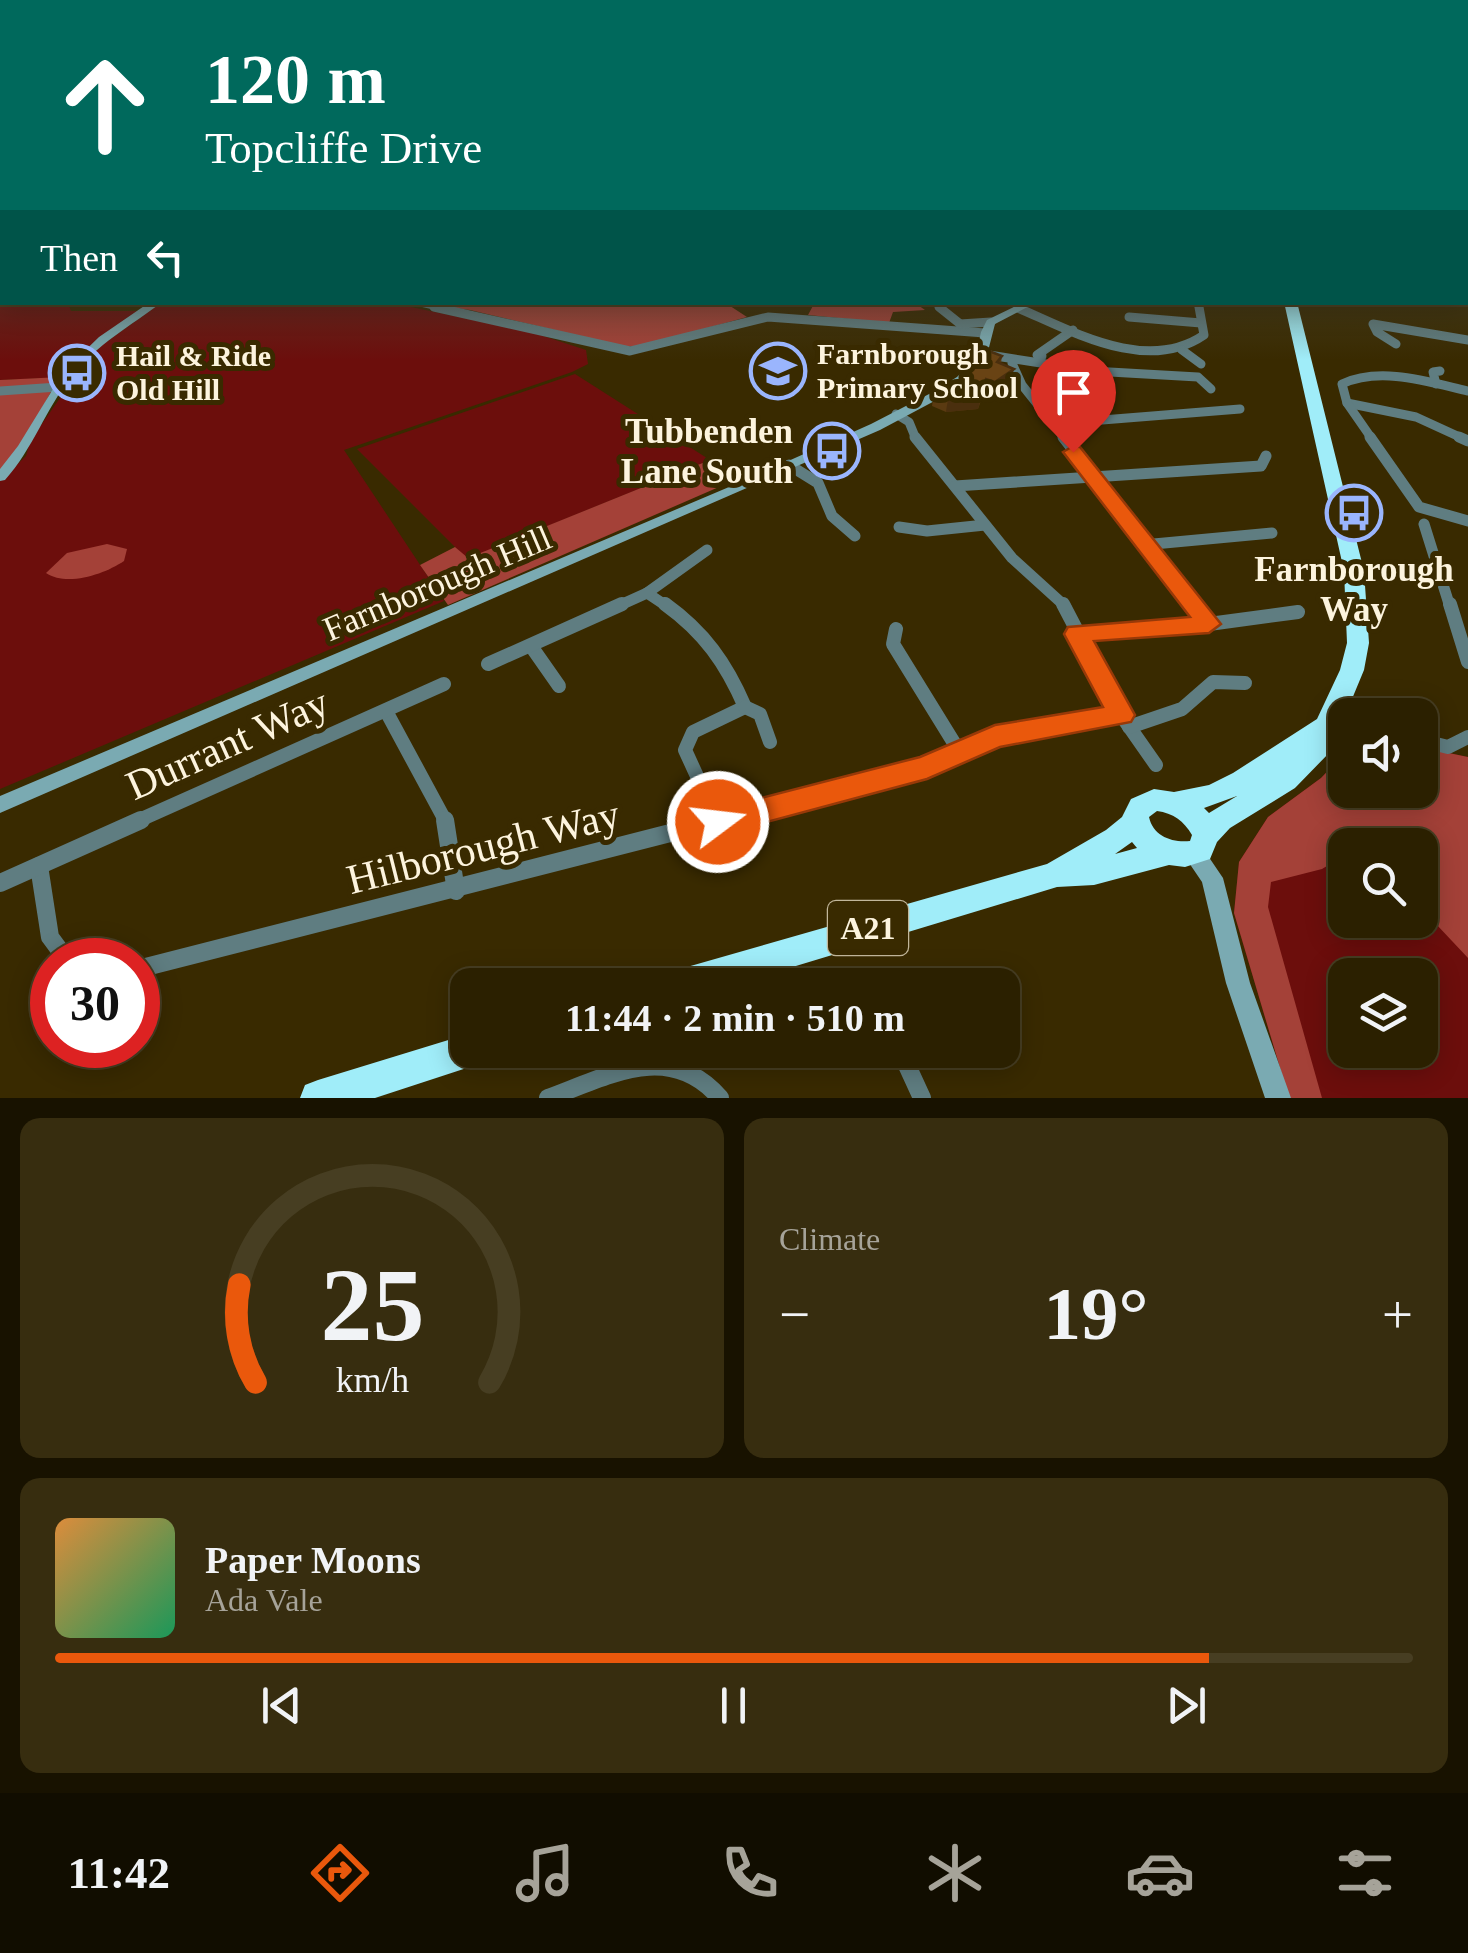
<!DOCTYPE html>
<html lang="en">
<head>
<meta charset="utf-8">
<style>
  :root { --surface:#2b2000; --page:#372d0f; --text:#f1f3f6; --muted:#a6a399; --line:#473e22; --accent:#ea580c }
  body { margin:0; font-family:"Times New Roman",serif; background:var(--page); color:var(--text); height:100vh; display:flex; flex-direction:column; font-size:38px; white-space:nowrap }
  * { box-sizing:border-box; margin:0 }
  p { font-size:32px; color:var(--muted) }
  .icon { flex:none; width:55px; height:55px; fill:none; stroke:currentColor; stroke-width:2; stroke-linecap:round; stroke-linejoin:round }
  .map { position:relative; height:1098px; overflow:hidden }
  .sheet { display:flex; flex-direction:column; gap:20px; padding:20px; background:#181200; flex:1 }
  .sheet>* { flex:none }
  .top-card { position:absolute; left:0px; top:0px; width:1470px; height:305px; box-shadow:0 5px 25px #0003,0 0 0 2px var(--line); background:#00695c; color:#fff; overflow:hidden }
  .buttons { position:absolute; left:1328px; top:698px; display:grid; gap:20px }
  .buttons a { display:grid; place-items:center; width:110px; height:110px; border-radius:20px; background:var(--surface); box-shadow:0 5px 25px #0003,0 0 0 2px var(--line); font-size:50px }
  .speed { position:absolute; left:30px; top:938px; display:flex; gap:20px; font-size:50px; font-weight:700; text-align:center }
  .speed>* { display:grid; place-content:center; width:130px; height:130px; border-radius:50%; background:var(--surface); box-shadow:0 5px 25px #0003,0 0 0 2px var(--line); line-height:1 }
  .speed .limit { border:15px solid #d22; background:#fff; color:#111 }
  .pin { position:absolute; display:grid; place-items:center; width:85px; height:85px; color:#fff; margin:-102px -42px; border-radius:50% 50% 50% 0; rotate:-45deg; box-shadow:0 0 10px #0007 }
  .pin .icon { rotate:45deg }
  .me { position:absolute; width:110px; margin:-55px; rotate:75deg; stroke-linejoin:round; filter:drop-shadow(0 0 8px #0008) }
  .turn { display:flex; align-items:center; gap:35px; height:210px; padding:0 40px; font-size:45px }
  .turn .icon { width:130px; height:130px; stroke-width:2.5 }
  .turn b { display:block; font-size:70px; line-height:85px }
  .then { display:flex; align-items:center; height:95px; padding:0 40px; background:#0003; gap:20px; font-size:38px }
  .big { font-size:75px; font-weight:800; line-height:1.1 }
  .sheet .tile { flex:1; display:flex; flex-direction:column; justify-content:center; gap:15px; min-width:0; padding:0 35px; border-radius:20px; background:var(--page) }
  .sheet .dial { align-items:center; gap:0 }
  .dial svg { height:260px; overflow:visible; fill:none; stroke:var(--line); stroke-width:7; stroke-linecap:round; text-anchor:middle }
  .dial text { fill:var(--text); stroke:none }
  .song { display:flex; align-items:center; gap:30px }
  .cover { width:120px; height:120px; border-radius:15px; background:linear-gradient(135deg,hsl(30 70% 55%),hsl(150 70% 35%)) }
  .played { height:10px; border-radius:5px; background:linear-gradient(90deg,var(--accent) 85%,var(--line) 85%) }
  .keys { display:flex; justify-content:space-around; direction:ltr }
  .heat { display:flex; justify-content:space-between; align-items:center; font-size:55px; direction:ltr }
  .sheet .tiles { flex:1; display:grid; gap:20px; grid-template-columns:1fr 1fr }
  .tile:last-child { grid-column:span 2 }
  .trip { position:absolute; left:450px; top:968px; width:570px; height:100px; border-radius:20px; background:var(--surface); box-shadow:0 5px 25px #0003,0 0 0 2px var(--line); font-weight:800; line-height:100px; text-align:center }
  .tab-bar { display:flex; height:160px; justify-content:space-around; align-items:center; background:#110d00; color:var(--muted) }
  .tab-bar .icon { width:70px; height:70px }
  .tab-bar .selected { color:var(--accent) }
  .tab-bar b { font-size:45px; color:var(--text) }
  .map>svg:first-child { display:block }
</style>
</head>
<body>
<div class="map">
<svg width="1468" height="1098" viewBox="0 0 1468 1098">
  <rect width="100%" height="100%" fill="#392a00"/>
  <g fill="#6c0e0c" fill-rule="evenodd">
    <polygon points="0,270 2,302 68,303 71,311 140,311 51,378 0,380"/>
    <polygon points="387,302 531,332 586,350 588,364 572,372 344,450 444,601 0,789 0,481 26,456 30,441 92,352 161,303"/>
    <polygon points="575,374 710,460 467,559 357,449"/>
    <path d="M 1420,747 L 1468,757 L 1468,1098 L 1289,1098 L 1234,913 L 1239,862 L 1268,817 L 1321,778 L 1345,753 L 1345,790 L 1420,790 ZM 1345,845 L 1420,845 L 1420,920 L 1345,920 ZM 1345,975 L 1420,975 L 1420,1050 L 1345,1050 Z"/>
  </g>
  <g fill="#a44138">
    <polygon points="724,302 747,317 646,345 626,347 470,310 417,303"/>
    <polygon points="815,302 915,303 925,310 893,312 889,323 808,315"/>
    <path d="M 61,377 C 39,407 26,448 0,473 L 0,380 Z"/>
    <polygon points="710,460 735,480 448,605 420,565 455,547 468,558"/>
    <path d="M 107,544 L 127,549 L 124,561 C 105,574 67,587 46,573 L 67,553 Z"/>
    <polygon points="1420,747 1468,757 1468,958 1420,907 1420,845 1345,845 1345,855 1322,869 1271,882 1268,907 1322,1098 1289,1098 1234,913 1239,862 1268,817 1321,778 1345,753 1345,790 1420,790"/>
  </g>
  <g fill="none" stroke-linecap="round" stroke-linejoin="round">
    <g stroke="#5f7d81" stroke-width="6">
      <polyline points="414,302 445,309"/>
      <polyline points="933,302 942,309"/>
      <polyline points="1198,302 1199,309"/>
      <polyline points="1460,302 1468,304"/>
    </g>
    <g stroke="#5f7d81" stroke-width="9">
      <polyline points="434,307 630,351 768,317 985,333"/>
      <polyline points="939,307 964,327"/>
      <path d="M 1018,308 C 1074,332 1147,374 1204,335 L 1199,307"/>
      <polyline points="1129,317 1201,323"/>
      <polyline points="960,324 991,322"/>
      <polyline points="1396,344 1377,332 1373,324 1468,340"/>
      <polyline points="1182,350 1201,364"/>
      <polyline points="989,355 1092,371 1198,377 1211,389"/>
      <polyline points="1042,356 1037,355 1073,330"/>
      <polyline points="1012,363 1022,385 1065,439"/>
      <polyline points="1064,369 1086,392 1100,391"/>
      <polyline points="1436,384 1433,372 1440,371"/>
      <polyline points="0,391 58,387"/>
      <polyline points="1347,403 1416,417 1464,439"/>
      <polyline points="896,414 909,422 916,439"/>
      <polyline points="1052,424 1240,409"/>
      <path d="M 1372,439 L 1347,403 L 1342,384 C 1380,366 1429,382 1468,391"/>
    </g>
    <g stroke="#5f7d81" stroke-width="11">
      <polyline points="915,437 1012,558 1066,607"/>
      <polyline points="1063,437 1196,607"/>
      <polyline points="1370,437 1419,507 1468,521"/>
      <polyline points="1459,437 1468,441"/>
      <polyline points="789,465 818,483 832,516 855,536"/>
      <polyline points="955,486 1261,466 1266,456"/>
      <polyline points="1424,524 1450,607"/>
      <polyline points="899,527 927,531 985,525"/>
      <polyline points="1143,545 1272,533"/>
      <polyline points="647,593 668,607"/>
      <polyline points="616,607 647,593 707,550"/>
    </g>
    <g stroke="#5f7d81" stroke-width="14">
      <path d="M 665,604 C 704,632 726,663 745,707 L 693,732 L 685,750 L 718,822"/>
      <polyline points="1063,604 1121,715 1156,765"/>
      <polyline points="1194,604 1209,624"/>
      <polyline points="1450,604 1468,662"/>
      <polyline points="896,629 893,644 959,751"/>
      <polyline points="1077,633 1209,624 1298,612"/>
      <polyline points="531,646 559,686"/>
      <polyline points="488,664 622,604"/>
      <polyline points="1337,705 1358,715"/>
      <polyline points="745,707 760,714 770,742"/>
      <polyline points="386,711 446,822"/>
      <polyline points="1129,727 1182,709 1213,682 1245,683"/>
      <polyline points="1420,740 1448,747 1468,737"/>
      <polyline points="135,822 444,684"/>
      <polyline points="711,822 927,767 995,736 1121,715"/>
    </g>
    <g stroke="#5f7d81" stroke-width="18">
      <polyline points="445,820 456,891"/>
      <polyline points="39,866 50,937 67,960"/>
      <polyline points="0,883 141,820"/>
      <polyline points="138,969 721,820"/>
      <polyline points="909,1050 905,1061 922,1098"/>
      <path d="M 548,1098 C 608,1076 670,1040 720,1098"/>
    </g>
    <g fill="#7aaab2" fill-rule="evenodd">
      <path d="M 150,302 L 162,302 C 131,326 97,344 72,376 C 46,408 33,449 5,480 L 0,481 L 0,469 L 18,446 L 64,371 L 99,337 Z"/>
      <polygon points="1024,302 1037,302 995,324 986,359 965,381 942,397 880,430 0,813 0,796 755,476 871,424 933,392 957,377 975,359 981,332 987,320"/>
      <polygon points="1194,845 1202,847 1223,878 1250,983 1291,1098 1265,1098 1226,983 1202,882 1183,854 1186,847"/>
    </g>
    <g fill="#a0edf9" fill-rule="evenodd">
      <path d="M 1284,302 L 1297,302 L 1364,571 L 1369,643 L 1364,670 L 1330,752 L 1295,788 L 1230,828 L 1217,842 L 1210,859 L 1185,867 L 1169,865 L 1094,885 L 1057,887 L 733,985 L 664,985 L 669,974 L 680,969 L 1047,864 L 1106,830 L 1122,817 L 1131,799 L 1154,789 L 1174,792 L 1209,785 L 1233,773 L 1317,719 L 1340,670 L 1347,643 L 1344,571 ZM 1237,796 L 1209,813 L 1204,808 ZM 1157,811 C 1173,813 1184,821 1192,835 L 1190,841 C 1172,843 1153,836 1149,817 ZM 1132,842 L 1137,848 L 1115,854 Z"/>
      <polygon points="468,1034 468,1050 490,1050 485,1062 375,1098 300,1098 305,1085 318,1080"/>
    </g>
  </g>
  <polygon fill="#5a3a11" points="1002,356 1001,363 1011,381 993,394 984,392 978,409 946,412 932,406 934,393 965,376 966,374"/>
  <g fill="#4a2f0e">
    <polygon points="1014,369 1011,381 993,394 995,382"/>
    <polygon points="986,379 978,409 946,412 948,399"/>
  </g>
  <polygon fill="#694314" stroke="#4a2f0e" stroke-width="2.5" points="989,351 1002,356 997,362 1014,369 995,382 986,379 981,396 948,399 934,393 969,375 966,374"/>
  <linearGradient id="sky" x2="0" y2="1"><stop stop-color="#1f1700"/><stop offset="0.57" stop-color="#4e4a37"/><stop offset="1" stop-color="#4e4a37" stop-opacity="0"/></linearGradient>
  <rect width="1468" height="360" fill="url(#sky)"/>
  <polygon fill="#ea580c" stroke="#983908" stroke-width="2.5" points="1073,446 1080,447 1221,624 1209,633 1094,641 1135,715 1131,722 1000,747 927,779 718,835 707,831 702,822 707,813 718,809 920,757 995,725 1103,707 1064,634 1068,627 1190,617 1063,452"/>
  <defs>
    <g id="school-ring" transform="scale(2.875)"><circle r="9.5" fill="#392a00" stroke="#9ab5fd" stroke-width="1.5"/><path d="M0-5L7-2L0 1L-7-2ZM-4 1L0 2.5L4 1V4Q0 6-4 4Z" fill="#9ab5fd"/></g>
    <g id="bus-ring" transform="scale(2.875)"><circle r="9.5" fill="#392a00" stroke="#9ab5fd" stroke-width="1.5"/><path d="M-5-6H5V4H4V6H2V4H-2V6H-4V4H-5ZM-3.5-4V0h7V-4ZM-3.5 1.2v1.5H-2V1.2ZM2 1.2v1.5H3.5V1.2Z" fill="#9ab5fd"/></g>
  </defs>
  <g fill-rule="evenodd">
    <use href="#school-ring" x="778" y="371"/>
    <use href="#bus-ring" x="77" y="373"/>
    <use href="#bus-ring" x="832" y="451"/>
    <use href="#bus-ring" x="1354" y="513"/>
  </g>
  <g text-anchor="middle" stroke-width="10" stroke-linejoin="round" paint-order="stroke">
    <g font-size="30" font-weight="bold" fill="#fdf4de" stroke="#392a00" text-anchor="start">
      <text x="817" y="364">Farnborough<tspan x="817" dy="34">Primary School</tspan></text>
      <text x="116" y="366">Hail &amp; Ride<tspan x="116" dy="34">Old Hill</tspan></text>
    </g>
    <rect fill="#392a00" stroke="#c2b79b" stroke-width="2.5" x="828" y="901" width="80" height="54" rx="8"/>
    <g font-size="32" font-weight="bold" fill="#fdf4de">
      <text x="868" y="939">A21</text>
    </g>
    <g font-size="35" font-weight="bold" fill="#fdf4de" stroke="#392a00" text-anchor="end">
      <text x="793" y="443">Tubbenden<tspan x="793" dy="40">Lane South</tspan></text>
      <text x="1354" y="581" text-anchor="middle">Farnborough<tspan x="1354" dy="40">Way</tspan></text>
    </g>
    <g font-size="35" fill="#fdf4de" stroke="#392a00">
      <text transform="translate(437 583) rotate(-23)" y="12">Farnborough Hill</text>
    </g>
    <g font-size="42" fill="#fdf4de" stroke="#392a00">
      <text transform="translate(227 743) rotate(-24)" y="15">Durrant Way</text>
      <text transform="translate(483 846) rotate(-14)" y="15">Hilborough Way</text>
    </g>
  </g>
</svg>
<div class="buttons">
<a><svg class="icon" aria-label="sound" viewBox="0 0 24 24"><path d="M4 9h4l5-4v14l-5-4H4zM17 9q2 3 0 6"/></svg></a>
<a><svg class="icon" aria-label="search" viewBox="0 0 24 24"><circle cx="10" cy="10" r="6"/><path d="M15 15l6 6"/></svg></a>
<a><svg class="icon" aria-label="layers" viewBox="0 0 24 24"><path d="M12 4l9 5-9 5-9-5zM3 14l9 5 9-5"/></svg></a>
</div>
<div class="speed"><div class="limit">30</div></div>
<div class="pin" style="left:1073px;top:452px;background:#d93025"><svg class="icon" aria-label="arrive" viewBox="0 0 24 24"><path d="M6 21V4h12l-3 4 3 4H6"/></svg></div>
<svg class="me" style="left:718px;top:822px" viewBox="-20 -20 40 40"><circle r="17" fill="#ea580c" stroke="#fff" stroke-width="3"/><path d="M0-11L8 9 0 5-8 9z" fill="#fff"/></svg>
<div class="trip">11:44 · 2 min · 510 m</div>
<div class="top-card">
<div class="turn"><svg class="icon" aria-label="ahead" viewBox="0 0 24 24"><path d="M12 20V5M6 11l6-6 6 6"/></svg><div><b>120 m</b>Topcliffe Drive</div></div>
<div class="then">Then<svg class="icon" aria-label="left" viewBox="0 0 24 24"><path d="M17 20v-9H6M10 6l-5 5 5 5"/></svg></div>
</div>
</div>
<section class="sheet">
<div class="tiles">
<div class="tile dial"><svg viewBox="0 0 100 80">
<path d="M14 69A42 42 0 1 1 86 69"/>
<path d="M14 69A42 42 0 0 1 9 39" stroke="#ea580c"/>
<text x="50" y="56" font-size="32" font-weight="700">25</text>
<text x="50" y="72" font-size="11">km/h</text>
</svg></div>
<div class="tile"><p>Climate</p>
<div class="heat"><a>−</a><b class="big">19°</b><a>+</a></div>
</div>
<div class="tile">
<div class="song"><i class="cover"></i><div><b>Paper Moons</b><p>Ada Vale</p></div></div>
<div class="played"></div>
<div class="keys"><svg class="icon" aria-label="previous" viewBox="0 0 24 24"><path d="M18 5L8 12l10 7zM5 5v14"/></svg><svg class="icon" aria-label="pause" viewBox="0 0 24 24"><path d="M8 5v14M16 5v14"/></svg><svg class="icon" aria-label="next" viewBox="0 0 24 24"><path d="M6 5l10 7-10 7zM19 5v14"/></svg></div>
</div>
</div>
</section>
<nav class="tab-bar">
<b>11:42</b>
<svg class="icon selected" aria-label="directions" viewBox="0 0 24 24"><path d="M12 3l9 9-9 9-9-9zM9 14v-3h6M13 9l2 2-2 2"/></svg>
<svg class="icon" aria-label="music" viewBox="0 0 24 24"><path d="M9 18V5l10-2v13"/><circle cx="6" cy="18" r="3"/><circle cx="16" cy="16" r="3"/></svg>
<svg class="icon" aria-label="phone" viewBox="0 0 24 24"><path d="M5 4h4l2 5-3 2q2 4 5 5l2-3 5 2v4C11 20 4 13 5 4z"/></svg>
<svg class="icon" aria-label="climate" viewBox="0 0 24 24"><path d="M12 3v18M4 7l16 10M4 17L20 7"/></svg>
<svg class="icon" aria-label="car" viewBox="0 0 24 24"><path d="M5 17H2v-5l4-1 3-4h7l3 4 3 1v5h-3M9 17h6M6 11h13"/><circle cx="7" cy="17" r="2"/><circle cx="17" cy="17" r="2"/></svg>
<svg class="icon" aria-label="filters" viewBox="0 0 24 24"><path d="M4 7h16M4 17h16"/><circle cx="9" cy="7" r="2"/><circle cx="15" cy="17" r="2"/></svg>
</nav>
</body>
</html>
